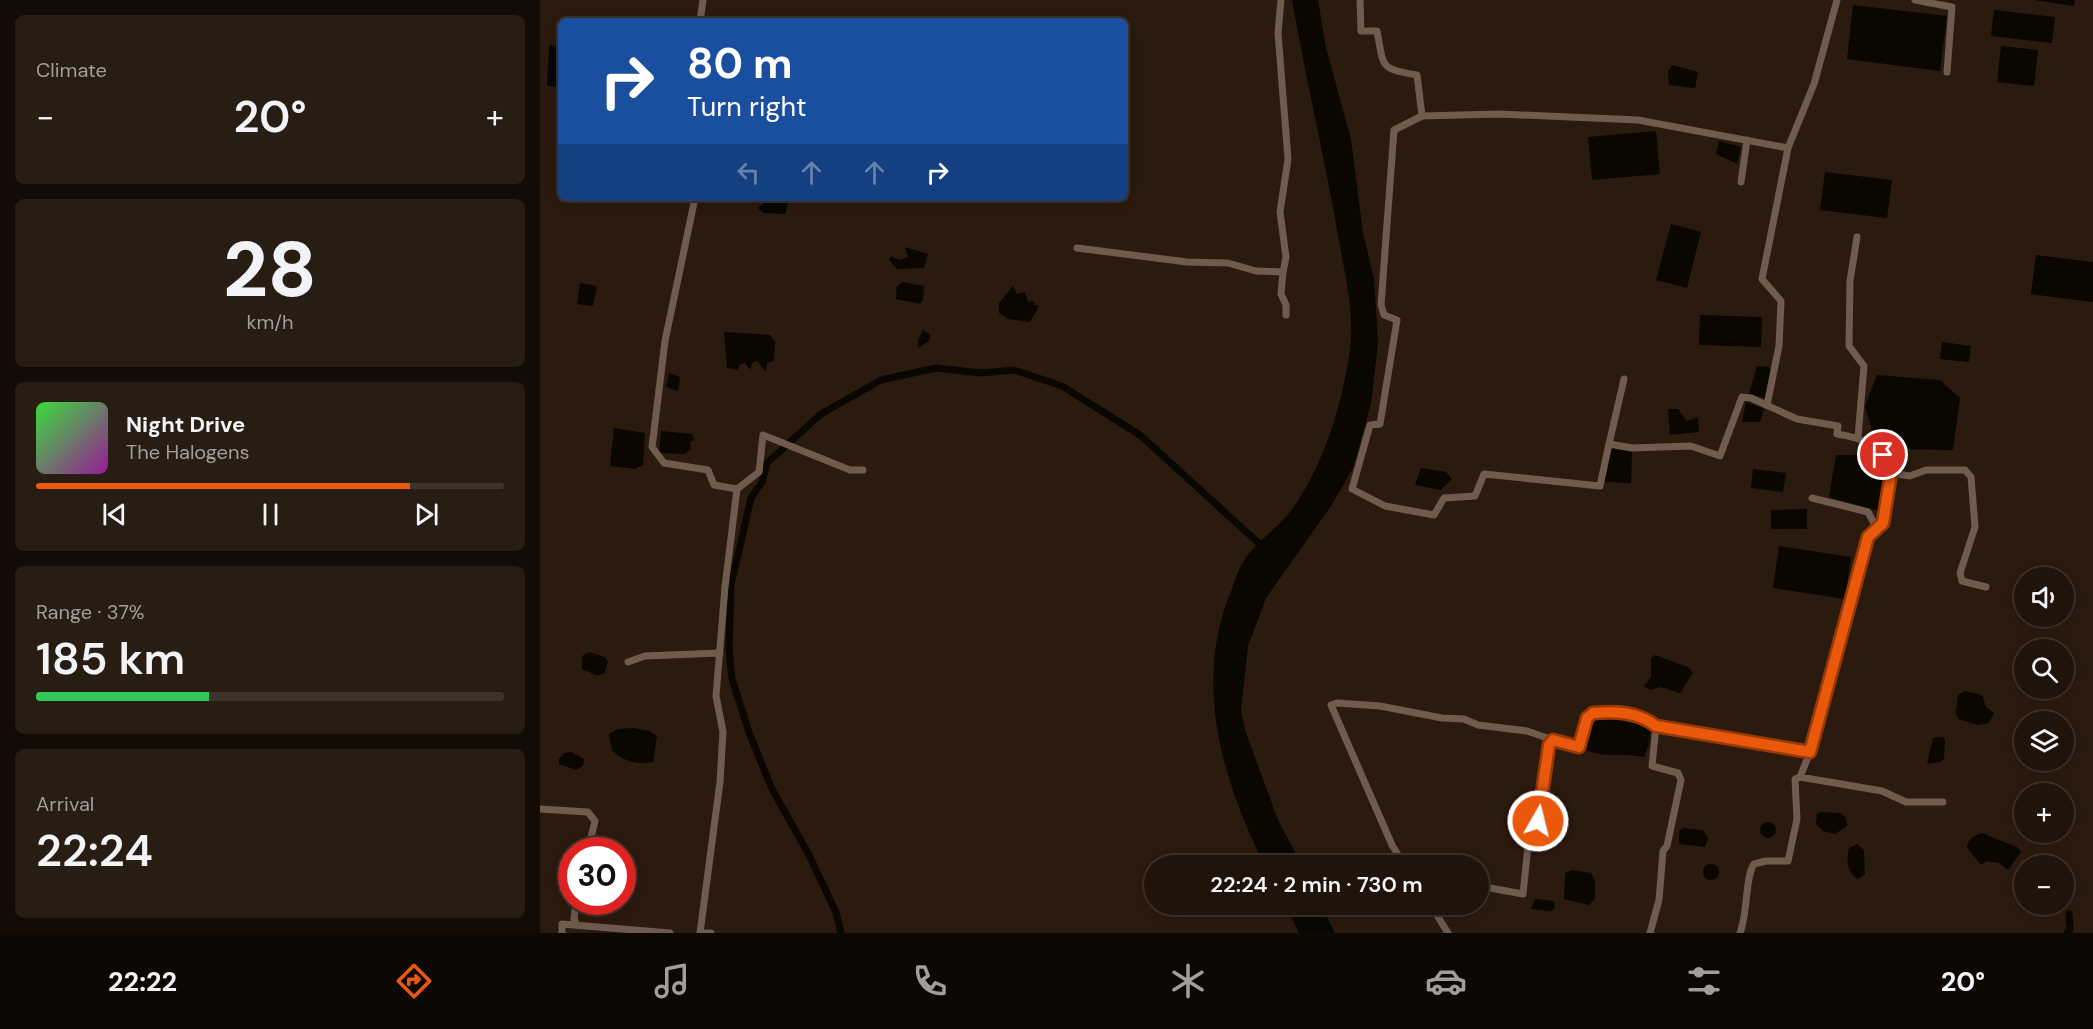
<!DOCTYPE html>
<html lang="en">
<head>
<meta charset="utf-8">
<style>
  :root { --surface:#20140a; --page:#281d13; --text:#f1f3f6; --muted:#a29e9c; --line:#3d332b; --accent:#ea580c }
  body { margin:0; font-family:"DM Sans",sans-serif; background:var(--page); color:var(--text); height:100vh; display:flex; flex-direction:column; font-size:22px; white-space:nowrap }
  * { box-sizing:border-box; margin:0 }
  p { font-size:20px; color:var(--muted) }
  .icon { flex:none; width:33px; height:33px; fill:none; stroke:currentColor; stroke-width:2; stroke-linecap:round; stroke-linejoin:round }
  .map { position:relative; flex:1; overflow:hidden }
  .panel { display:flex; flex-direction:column; gap:15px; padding:15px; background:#120b06; width:540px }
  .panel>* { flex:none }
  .guide { position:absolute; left:18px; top:18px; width:570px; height:183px; border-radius:9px; box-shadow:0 3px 15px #0003,0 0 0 2px var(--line); background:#1a4fa0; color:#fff; overflow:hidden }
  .tools { position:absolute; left:1474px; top:567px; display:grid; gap:12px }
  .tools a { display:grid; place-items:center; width:60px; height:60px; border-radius:50%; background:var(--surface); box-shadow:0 3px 15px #0003,0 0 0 2px var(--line); font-size:30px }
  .speed { position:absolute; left:18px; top:837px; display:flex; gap:12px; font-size:30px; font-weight:700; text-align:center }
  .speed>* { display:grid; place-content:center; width:78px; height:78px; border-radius:50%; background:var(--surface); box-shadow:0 3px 15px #0003,0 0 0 2px var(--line); line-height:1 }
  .speed .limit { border:9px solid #d22; background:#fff; color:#111 }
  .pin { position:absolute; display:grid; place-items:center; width:51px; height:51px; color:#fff; margin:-26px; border:3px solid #fff; border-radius:50%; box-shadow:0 2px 6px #0007 }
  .me { position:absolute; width:66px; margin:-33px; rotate:8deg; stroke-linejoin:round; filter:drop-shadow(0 0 4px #0008) }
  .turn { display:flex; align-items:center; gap:21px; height:126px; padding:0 30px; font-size:27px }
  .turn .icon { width:78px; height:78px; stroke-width:2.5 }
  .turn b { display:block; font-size:42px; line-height:51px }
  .lanes { display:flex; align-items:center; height:57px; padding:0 30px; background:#0003; justify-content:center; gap:30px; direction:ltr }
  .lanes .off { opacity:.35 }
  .big { font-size:45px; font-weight:600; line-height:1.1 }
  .panel .card { flex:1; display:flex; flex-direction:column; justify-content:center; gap:9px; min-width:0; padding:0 21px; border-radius:9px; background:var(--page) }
  .panel .dial { align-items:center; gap:0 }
  .dial b { font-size:78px; line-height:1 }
  .song { display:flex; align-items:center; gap:18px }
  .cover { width:72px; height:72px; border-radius:9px; background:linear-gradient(135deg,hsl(120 70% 55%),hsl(300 70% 35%)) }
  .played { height:6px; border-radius:3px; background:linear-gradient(90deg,var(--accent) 80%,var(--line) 80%) }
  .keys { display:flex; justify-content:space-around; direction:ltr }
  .heat { display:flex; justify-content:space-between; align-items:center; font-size:33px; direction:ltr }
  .charge { height:9px; border-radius:4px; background:linear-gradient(90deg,#34c759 37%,var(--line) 0) }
  .trip { position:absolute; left:604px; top:855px; width:345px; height:60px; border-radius:30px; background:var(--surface); box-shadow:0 3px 15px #0003,0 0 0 2px var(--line); font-weight:600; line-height:60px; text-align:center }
  .dock { display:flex; height:96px; justify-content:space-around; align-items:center; background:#0d0804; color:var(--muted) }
  .dock .icon { width:42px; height:42px }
  .dock .selected { color:var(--accent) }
  .dock b { font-size:27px; color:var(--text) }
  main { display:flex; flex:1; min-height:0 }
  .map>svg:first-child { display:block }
</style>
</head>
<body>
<main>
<section class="panel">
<div class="card"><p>Climate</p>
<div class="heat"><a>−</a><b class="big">20°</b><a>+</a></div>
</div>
<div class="card dial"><b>28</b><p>km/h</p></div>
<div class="card">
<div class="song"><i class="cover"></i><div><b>Night Drive</b><p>The Halogens</p></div></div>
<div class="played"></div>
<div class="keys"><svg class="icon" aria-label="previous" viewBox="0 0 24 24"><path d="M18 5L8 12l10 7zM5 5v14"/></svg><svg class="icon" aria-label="pause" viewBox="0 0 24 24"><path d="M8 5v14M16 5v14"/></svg><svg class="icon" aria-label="next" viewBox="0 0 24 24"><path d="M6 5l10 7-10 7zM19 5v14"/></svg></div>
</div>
<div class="card"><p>Range · 37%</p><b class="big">185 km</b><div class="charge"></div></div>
<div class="card"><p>Arrival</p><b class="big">22:24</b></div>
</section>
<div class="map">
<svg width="1553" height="933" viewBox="0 0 1553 933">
  <rect width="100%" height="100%" fill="#2b1a0e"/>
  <g fill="#090700">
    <path d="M 752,0 L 778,0 L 786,48 L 811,139 L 823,233 L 834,279 L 838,343 L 831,404 L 813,468 L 791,506 L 726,598 L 708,646 L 701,710 L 705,730 L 738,820 L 762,865 L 725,866 C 683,782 654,687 689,596 C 694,585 697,572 703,562 C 716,541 739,528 753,508 C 784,464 803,402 810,349 C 815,312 804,271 798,235 C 784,156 766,79 752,0 Z"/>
    <polygon points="1494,0 1535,0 1534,6"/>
    <polygon points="1313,5 1407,16 1400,71 1307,59"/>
    <polygon points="1454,10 1515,17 1512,43 1451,36"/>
    <polygon points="9,45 21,47 21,87 7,86"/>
    <polygon points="1461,46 1498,50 1494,86 1457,82"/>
    <polygon points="1132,65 1158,72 1155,88 1129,85 1128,72"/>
    <polygon points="1116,131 1120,174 1052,180 1048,137"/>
    <polygon points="1179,141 1201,147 1197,164 1176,154"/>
    <polygon points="1285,172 1352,180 1347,218 1280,210"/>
    <polygon points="229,199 248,203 245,214 223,213 218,208"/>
    <polygon points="1131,224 1161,232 1147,288 1116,280"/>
    <polygon points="365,247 388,254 384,268 357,269 349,260 351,256 359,260 368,257"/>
    <polygon points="1496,255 1553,262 1553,302 1491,294"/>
    <polygon points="363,282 384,286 383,300 380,304 356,299 357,286"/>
    <polygon points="40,283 57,286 53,306 37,304"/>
    <polygon points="473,286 477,294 485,292 488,302 494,301 494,305 499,306 490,322 468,319 459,313 459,303"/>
    <polygon points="1160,315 1222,317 1221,347 1159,345"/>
    <polygon points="383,330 390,334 389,341 378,348 378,340"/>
    <polygon points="184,332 230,335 235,342 234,361 227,363 226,372 217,361 212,363 210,370 205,363 199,365 198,370 187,368"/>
    <polygon points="1402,342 1431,346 1429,362 1400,359"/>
    <polygon points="1217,366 1229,367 1232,373 1225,398 1209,394"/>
    <polygon points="129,373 140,377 138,391 126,387"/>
    <polygon points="1337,375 1400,380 1420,398 1413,450 1348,449 1334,437 1325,406"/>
    <polygon points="1206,402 1224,409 1220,422 1202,422"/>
    <polygon points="1128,409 1138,409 1147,421 1158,417 1159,432 1130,435"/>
    <polygon points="74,428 105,433 103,465 95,469 70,466"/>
    <polygon points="121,431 152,434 154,440 150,442 151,449 145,454 119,453"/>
    <polygon points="1071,447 1092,450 1091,483 1064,482"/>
    <polygon points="1296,455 1329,455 1347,478 1342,512 1289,497"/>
    <polygon points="881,468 906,472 912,479 901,490 875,485"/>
    <polygon points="1213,469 1246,473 1243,492 1211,488"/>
    <polygon points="1267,509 1267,529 1231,529 1231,510"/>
    <polygon points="1239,546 1311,557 1305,599 1233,588"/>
    <polygon points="49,652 65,657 68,662 64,674 56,675 42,669 42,656"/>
    <polygon points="1115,655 1148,667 1153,673 1140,693 1121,687 1110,690 1104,686 1111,677 1111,658"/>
    <polygon points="1425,691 1442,695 1446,707 1454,713 1449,723 1438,725 1418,719 1416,712 1418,695"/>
    <path d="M 1063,714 L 1099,718 L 1111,726 L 1109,744 L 1104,757 C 1085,753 1064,758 1046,750 L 1045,742 L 1050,717 Z"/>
    <path d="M 94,728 L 109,731 L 117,736 L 113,762 C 98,765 82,761 72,750 L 69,734 L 78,729 Z"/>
    <polygon points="1403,737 1405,740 1404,759 1400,762 1387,764 1393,738"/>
    <polygon points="31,752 44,759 43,766 36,770 19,764 19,759 24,753"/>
    <polygon points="1280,812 1301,813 1306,818 1307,826 1295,834 1283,831 1276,824 1277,814"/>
    <circle cx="1228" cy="830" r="8"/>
    <polygon points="1143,828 1163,830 1168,838 1165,847 1139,844 1139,831"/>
    <path d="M 1442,833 L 1477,847 L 1481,852 L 1468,870 L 1459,863 L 1447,861 L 1441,865 L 1427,848 C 1428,838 1433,836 1442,833 Z"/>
    <path d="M 1317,844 L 1324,850 L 1325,874 L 1318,879 C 1307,874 1306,859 1309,848 Z"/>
    <circle cx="1171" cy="872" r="8"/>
    <polygon points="1032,870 1051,873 1055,881 1055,899 1049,905 1024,899 1025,873"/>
    <polygon points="995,899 1014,901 1015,908 1011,911 991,909"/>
    <polygon points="745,905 781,905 795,933 759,933"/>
  </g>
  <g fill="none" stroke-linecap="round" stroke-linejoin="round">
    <g stroke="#090700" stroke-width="7">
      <polyline points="301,933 296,912 268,853 232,789 210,735 192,679 189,649 191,585 211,498 222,482 227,463 281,414 341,380 396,368 442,373 474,370 522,386 600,435 724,548"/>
      <polyline points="1527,933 1530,929 1529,914"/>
    </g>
    <g stroke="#705c4e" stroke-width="7">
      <path d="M 820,0 L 821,31 L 837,31 C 844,67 839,69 877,75 L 882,116 L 854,130 L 841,305 L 844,315 L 857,320 L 840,424 L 830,425 L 812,489 L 845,506 L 894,515 L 904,498 L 935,496 L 944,474 L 1060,486 L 1069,444 L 1092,448 L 1151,446 L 1180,456 L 1202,397 L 1211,398 L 1257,419 L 1298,426 L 1297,434 C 1326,438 1339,447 1351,473"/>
      <polyline points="1375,0 1412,7 1407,72"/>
      <polyline points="160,21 163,0"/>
      <polyline points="882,116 959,114 1098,120 1248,148 1274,84 1297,0"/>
      <polyline points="1201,182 1207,140"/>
      <polyline points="155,198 125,341 112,447 124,463 168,470 174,485 197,489"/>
      <polyline points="1317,237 1310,281 1309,346 1324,366 1318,437"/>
      <polyline points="537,248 647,262 688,263 716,271 743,272 746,257 740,212 748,159 738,33 741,0"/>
      <polyline points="743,272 741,294 746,305 746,315"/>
      <polyline points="1227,405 1239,346 1241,301 1222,279 1248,148"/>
      <polyline points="1069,444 1084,379"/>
      <polyline points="1272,498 1328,512 1337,529"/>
      <polyline points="88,662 105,656 180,653"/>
      <polyline points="1403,802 1366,802 1342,791 1260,777 1277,735 1288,682 1328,537 1343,523 1351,473 1370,476 1386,470 1425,470 1431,477 1435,527 1420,573 1422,581 1446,587"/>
      <polyline points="0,809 48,812 55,821 48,850"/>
      <polyline points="865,866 852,845 791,705 797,703 840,706 902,718 924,719 938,725 987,731 1013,740"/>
      <path d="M 939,886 L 983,894 L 988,846 L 998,821 L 1009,745 L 1013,740 L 1039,747 L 1047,718 L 1053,713 C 1076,711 1098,712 1116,726 L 1271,752"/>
      <polyline points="36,902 34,919 37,925"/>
      <polyline points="890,904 908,933"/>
      <polyline points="22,933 22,924 130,933"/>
      <polyline points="160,933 180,782 183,732 176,696 185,587 197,489 219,472 223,435 310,470 323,470"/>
      <polyline points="163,933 171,933"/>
      <polyline points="1110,933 1119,900 1123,851 1127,846 1141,780 1138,773 1112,766 1116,726"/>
      <path d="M 1200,933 C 1208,913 1205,877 1214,864 L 1226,861 L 1248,861 L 1257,819 L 1255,779 L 1260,777"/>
    </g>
  </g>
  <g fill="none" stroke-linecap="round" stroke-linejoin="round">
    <g stroke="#983908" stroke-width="15">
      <path id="route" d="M 998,821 L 1009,745 L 1013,740 L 1039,747 L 1047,718 L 1053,713 C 1076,711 1098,712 1116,726 L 1270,752 L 1328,537 L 1343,523 L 1351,473 L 1343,455"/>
    </g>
    <use href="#route" stroke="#ea580c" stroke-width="10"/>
  </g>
</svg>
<div class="tools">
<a><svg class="icon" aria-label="sound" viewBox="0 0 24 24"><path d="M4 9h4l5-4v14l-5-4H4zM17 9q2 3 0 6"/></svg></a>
<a><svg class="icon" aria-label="search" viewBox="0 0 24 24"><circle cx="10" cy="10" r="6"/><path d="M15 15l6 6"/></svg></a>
<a><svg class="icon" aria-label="layers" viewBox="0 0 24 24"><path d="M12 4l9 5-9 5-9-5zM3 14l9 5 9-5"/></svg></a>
<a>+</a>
<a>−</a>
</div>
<div class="speed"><div class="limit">30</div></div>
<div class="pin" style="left:1343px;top:455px;background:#d93025"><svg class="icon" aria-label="arrive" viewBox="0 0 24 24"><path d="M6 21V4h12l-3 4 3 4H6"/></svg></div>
<svg class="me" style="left:998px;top:821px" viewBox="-20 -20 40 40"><circle r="17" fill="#ea580c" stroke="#fff" stroke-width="3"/><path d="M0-11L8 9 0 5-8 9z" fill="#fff"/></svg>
<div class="trip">22:24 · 2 min · 730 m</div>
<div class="guide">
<div class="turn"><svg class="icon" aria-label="right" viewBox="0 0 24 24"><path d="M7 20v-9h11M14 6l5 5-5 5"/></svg><div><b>80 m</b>Turn right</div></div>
<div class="lanes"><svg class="icon off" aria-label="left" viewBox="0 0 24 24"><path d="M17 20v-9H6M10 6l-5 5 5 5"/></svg><svg class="icon off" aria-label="ahead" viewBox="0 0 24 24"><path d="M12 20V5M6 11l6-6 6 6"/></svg><svg class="icon off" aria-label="ahead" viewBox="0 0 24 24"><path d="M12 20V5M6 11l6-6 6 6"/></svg><svg class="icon" aria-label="right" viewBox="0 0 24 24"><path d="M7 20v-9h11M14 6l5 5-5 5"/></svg></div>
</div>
</div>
</main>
<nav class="dock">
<b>22:22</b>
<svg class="icon selected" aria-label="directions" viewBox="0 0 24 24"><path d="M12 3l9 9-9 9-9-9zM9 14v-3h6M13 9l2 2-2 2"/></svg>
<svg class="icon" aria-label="music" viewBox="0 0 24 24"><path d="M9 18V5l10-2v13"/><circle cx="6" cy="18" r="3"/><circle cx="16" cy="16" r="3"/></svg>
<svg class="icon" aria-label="phone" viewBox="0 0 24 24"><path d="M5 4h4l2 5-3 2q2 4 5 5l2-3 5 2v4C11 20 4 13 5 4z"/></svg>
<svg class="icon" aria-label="climate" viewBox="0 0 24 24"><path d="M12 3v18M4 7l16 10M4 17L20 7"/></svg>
<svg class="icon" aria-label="car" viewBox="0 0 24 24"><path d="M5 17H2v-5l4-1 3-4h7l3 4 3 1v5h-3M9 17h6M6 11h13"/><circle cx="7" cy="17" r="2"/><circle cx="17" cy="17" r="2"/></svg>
<svg class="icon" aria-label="filters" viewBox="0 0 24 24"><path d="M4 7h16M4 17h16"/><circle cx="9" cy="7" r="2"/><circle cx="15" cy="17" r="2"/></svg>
<b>20°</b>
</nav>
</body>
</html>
